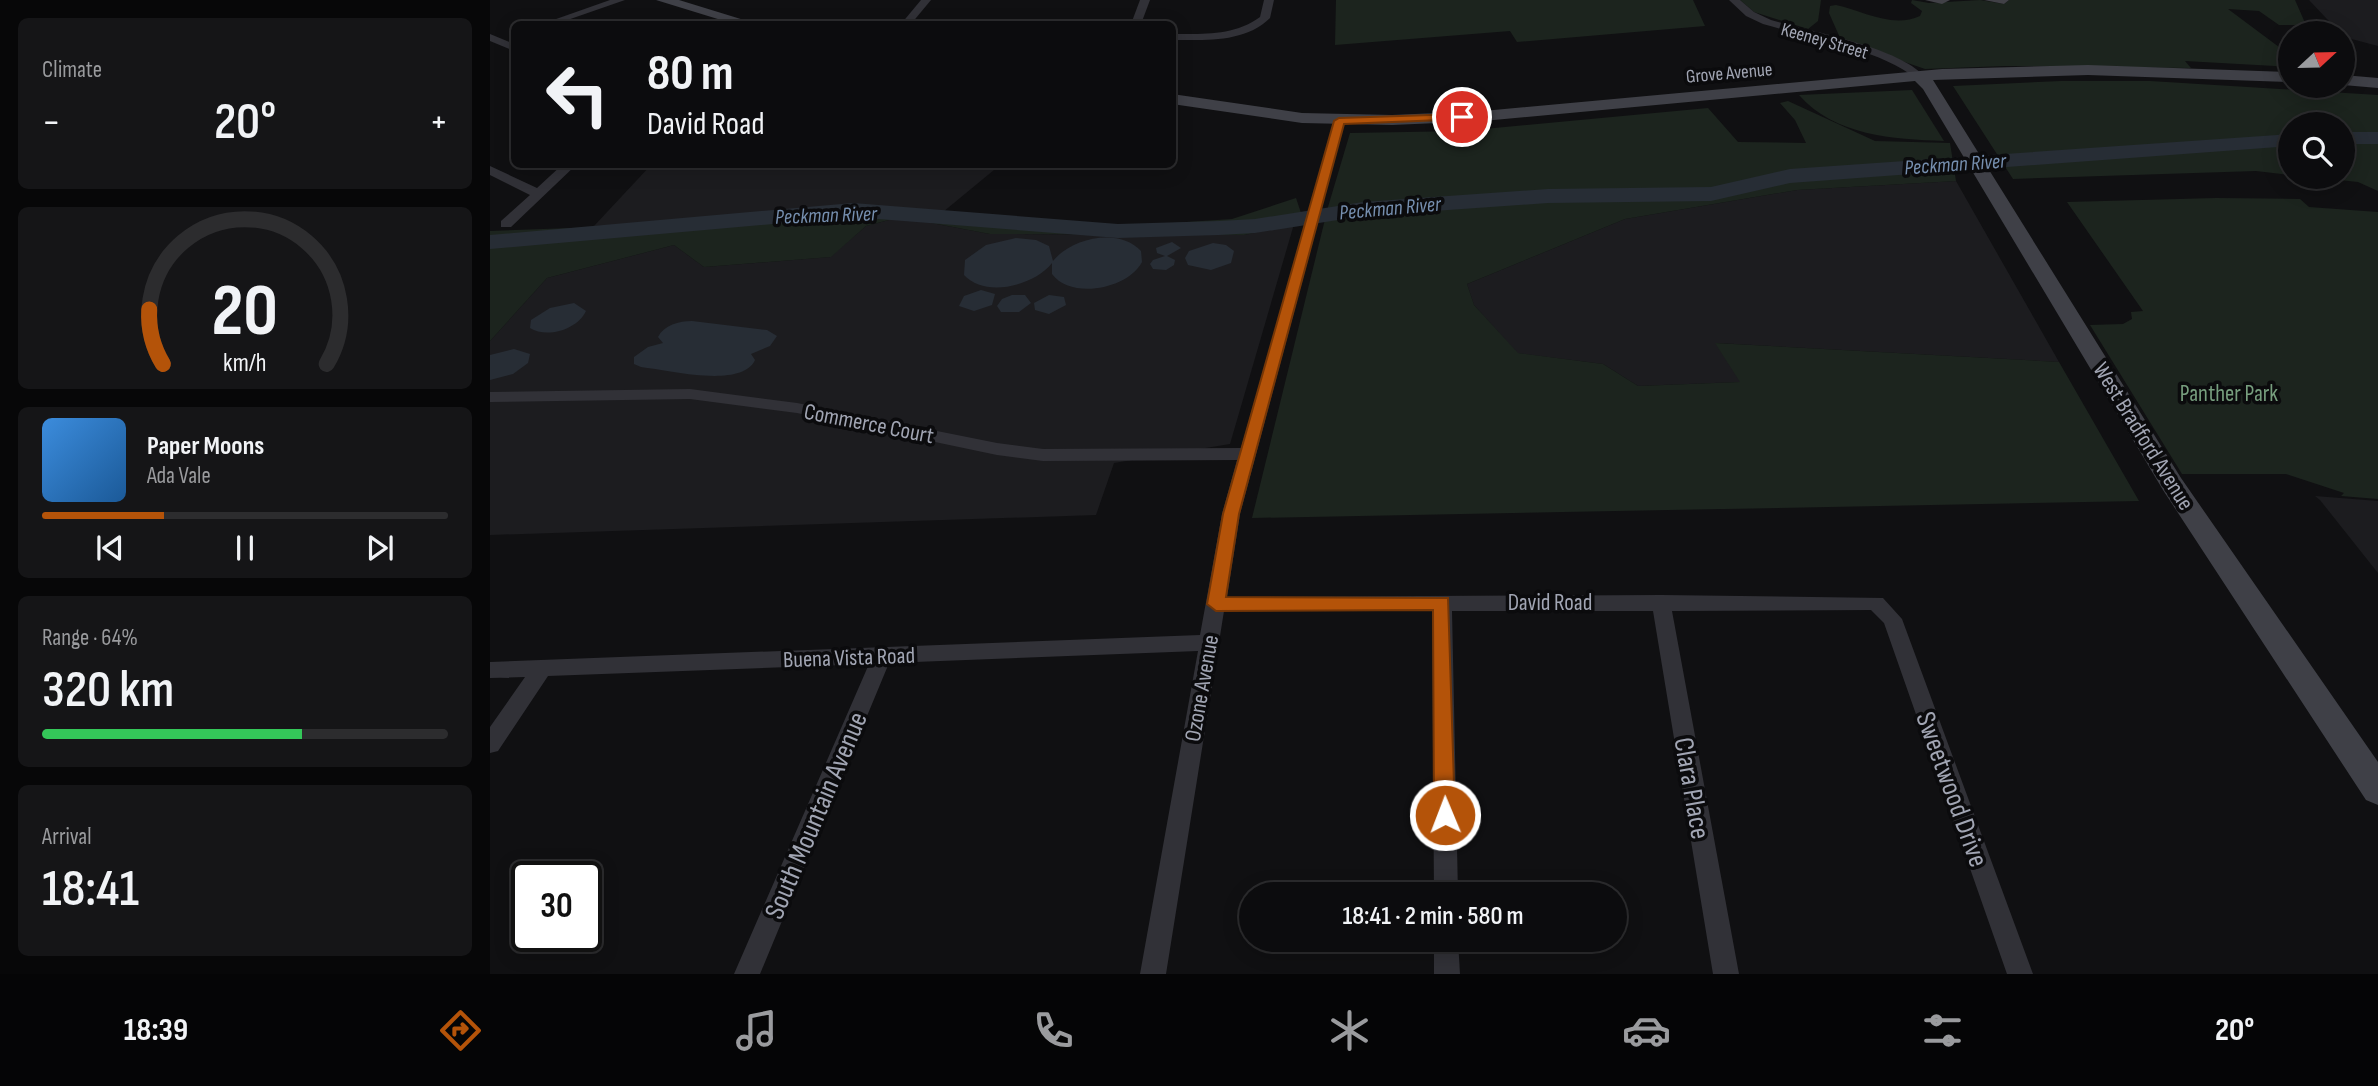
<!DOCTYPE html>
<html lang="en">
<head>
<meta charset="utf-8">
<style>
  :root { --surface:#0c0c0e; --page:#151517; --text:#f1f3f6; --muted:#9a9b9e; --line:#2c2c2e; --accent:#b45309 }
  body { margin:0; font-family:"Sofia Sans Condensed",sans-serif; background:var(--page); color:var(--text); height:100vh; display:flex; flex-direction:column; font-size:26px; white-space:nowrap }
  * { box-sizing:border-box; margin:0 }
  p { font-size:23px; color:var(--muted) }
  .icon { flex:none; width:38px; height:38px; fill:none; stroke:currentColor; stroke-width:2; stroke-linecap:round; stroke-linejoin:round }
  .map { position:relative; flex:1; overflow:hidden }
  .sheet { display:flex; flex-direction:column; gap:18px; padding:18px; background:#070708; width:490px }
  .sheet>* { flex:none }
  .top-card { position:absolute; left:21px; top:21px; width:665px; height:147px; border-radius:10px; box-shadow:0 4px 18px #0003,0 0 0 2px var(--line); background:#0c0c0e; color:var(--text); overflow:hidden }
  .needle { width:46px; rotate:68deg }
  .buttons { position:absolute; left:1788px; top:21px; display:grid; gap:14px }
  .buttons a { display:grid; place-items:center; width:77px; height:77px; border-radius:50%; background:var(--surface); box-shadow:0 4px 18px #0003,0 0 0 2px var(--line); font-size:35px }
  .speed { position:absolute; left:21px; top:861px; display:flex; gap:14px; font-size:35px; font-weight:700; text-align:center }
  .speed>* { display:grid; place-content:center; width:91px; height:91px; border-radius:50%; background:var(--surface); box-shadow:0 4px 18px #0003,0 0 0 2px var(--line); line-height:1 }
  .speed .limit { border:4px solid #111; border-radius:10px; background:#fff; color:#111 }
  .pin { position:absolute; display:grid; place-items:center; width:60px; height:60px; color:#fff; margin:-30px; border:4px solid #fff; border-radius:50%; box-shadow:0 2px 7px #0007 }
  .me { position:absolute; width:77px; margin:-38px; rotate:359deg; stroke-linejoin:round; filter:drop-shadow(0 0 5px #0008) }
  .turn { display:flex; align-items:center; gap:24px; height:147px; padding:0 21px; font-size:32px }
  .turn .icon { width:91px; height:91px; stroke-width:2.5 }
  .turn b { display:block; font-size:49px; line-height:60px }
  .big { font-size:52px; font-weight:600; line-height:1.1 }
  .sheet .widget { flex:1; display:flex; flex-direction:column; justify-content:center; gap:10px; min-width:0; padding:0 24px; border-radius:10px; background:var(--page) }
  .sheet .dial { align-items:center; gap:0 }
  .dial svg { height:182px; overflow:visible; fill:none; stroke:var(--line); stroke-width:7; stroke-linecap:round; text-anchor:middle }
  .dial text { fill:var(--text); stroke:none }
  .song { display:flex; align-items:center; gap:21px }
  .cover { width:84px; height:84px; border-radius:10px; background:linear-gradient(135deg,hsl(210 70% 55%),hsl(210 70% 35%)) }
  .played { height:7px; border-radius:4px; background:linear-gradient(90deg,var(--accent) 30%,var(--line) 30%) }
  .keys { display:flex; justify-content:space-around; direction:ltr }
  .heat { display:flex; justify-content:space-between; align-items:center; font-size:38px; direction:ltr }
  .charge { height:10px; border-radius:5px; background:linear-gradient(90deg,#34c759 64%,var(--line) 0) }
  .trip { position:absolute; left:749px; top:882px; width:388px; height:70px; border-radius:35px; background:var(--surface); box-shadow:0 4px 18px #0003,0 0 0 2px var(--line); font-weight:600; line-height:70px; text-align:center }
  .menu { display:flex; height:112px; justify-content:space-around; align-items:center; background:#050506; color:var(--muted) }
  .menu .icon { width:49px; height:49px }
  .menu .on { color:var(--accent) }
  .menu b { font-size:32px; color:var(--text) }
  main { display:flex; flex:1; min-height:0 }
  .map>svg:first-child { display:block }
</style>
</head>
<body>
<main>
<section class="sheet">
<div class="widget"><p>Climate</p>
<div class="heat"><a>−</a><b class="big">20°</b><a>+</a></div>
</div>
<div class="widget dial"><svg viewBox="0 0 100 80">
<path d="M14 69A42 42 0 1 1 86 69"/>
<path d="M14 69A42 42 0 0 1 8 45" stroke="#b45309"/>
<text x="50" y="56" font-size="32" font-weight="700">20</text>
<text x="50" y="72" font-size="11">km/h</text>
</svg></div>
<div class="widget">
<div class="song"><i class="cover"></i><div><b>Paper Moons</b><p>Ada Vale</p></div></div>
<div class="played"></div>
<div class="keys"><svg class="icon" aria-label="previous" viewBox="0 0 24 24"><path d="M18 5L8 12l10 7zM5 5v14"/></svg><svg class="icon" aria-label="pause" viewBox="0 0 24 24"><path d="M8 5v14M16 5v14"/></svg><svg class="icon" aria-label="next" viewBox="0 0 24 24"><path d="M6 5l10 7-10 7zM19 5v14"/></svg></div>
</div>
<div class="widget"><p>Range · 64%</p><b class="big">320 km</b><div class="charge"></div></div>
<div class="widget"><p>Arrival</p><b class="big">18:41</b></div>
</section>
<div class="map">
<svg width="1888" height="974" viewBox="0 0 1888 974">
  <rect width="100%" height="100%" fill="#101012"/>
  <g fill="#1c1c1f">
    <polygon points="1819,0 1888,0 1888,46 1854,37"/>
    <polygon points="161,165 510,165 453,212 104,226"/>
    <polygon points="1466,181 1569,362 1226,343 1251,382 1148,386 1113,364 1027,353 984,305 977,284 1135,219 1307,190"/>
    <polygon points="410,217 500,234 754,235 804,224 740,444 624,463 606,515 0,535 0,341 57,278 184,245 214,267 340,257 376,226"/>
    <polygon points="1825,496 1888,501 1888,573 1830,500"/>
  </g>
  <g fill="#1c241e">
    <polygon points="846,0 1203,0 1215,26 1027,42 1020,31 845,45"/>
    <polygon points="1250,0 1331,0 1328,21 1318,29 1264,12"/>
    <path d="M 1422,0 L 1439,3 L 1490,0 L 1514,4 L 1519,0 L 1805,0 L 1816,25 L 1789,25 L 1769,11 L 1738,9 L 1801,56 L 1801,67 L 1695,61 L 1701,68 L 1515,66 L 1435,69 L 1351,40 L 1339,13 L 1340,6 L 1346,5 C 1371,10 1402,29 1430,16 L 1432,11 L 1421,3 Z"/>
    <polygon points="1571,81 1660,81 1888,95 1888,191 1868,182 1821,177 1853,177 1853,124 1801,124 1801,175 1766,171 1523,179 1463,86"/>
    <path d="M 1422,90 L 1454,141 C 1403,139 1345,136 1309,95 Z"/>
    <polygon points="1298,101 1385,141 1460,143 1466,181 1307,190 1135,219 977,284 984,305 1028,353 1113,364 1148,386 1250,382 1225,343 1569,362 1649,501 762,518 838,207 860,133 973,131 1218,108 1248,142 1316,143 1305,120 1290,103"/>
    <polygon points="806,198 814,222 754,235 500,234 410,217 376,226 341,257 214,267 184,245 57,278 0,341 0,231 137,226 376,205 636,226 742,219"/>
    <polygon points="1726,198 1810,199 1819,207 1888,212 1888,499 1851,496 1854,493 1796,474 1692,474 1600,325 1633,324 1642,319 1641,312 1653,311 1577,202"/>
  </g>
  <g fill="#272d35">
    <path d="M 526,238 L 546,240 L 559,246 L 563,261 C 581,238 629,227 651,251 L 652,262 C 638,289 581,300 562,274 L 562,263 C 544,286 495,298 474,275 L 475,260 L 496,245 Z"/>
    <polygon points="682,242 691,248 677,256 685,260 684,265 676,270 663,269 660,264 663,260 675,256 667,253 666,248"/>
    <polygon points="723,243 736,245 744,251 741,263 721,270 698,265 695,258 699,251"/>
    <polygon points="491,290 505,294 502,305 484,311 469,306 474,296"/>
    <polygon points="522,295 535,295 541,303 529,312 511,312 507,306 512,299"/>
    <polygon points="559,295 574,297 576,305 559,314 545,310 544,303"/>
    <path d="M 84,303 L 96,311 C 88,329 57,339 40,328 L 41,320 L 60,308 Z"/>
    <path d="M 202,321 L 277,330 L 287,336 L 280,346 L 261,354 L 265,360 C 252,389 178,370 151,367 L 144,364 L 144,357 L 158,347 L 173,343 L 168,337 C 174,325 189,321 202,321 Z"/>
    <polygon points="24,349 40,354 38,363 23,374 0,380 0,355"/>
  </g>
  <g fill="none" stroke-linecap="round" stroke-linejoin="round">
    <g fill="#272d35" fill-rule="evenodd">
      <rect x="1853" y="132" width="35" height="12"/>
      <polygon points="1801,134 1801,146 1300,183 1221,201 1058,203 873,216 765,233 729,235 628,238 363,217 0,249 0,235 363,203 628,224 729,221 765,219 873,202 1058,189 1221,187 1300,169"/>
    </g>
    <g fill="#313137" fill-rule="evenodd">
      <polygon points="120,0 135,0 66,24 52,24"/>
      <polygon points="431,0 441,0 421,24 411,24"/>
      <polygon points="650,0 660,0 651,24 641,24"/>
      <path d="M 774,0 L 784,0 L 780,18 C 755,43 715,40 682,40 L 682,34 C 713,34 744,36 770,17 Z"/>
      <path d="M 1239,0 L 1250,0 L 1264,12 L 1281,20 C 1320,31 1408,47 1434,76 L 1425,78 C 1391,50 1318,37 1273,24 L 1256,16 Z"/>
      <polygon points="0,34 24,44 24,51 0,41"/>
      <polygon points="845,119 855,121 750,514 737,597 1171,595 1393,598 1412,619 1543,974 1517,974 1394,623 1381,610 1182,611 1249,974 1223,974 1163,611 962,611 968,894 944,894 942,611 734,611 676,974 650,974 708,651 399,663 270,974 244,974 379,664 58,676 8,751 0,753 0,727 35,677 0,678 0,662 710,635 732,514 747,460 553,461 507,455 307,413 200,399 0,402 0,392 200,389 307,403 507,443 553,449 751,448"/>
      <polygon points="73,164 87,164 21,227 11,227 11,221 40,195 0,175 0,166 47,188"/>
      <polygon points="944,940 968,940 970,974 944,974"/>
    </g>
    <g fill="#3f4047" fill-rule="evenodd">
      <polygon points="166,0 189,0 267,24 244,24"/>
      <polygon points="1598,65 1801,72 1801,82 1598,75 1443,80 1691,478 1888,762 1888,805 1876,800 1673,490 1433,89 1425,81 993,121 902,125 812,123 682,104 682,94 812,113 902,115 993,111 1452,69"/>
      <polygon points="1853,75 1888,78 1888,88 1853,85"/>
    </g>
  </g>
  <g fill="#414147">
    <polygon points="1435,0 1460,0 1452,4"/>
    <polygon points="1494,0 1519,0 1514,4"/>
  </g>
  <polygon fill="#b45309" stroke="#753606" stroke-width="2" points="972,114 976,115 976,119 854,124 749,514 736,597 958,598 965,815 962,821 955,824 947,821 944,815 943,610 726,611 717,604 733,514 844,121 849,118"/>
  <g text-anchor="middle" stroke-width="7" stroke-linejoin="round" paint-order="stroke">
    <g font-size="19" fill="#a1a5b3" stroke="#0b0b0d">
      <text transform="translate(1335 40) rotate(16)" y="7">Keeney Street</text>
      <text transform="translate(1239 72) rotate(-5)" y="7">Grove Avenue</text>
    </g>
    <g font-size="21" font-style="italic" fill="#768faf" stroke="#0b0b0d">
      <text transform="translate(1465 164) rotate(-4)" y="7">Peckman River</text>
      <text transform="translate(900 208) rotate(-5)" y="7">Peckman River</text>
      <text transform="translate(336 215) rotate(-2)" y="7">Peckman River</text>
    </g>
    <g font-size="23" fill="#779e7e" stroke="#0b0b0d">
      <text x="1739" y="401">Panther Park</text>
    </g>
    <g font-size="23" fill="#a1a5b3" stroke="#0b0b0d">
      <text transform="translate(379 423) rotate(11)" y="8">Commerce Court</text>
      <text transform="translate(1654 436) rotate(58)" y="8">West Bradford Avenue</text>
      <text x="1060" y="610">David Road</text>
      <text transform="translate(359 657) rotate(-2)" y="8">Buena Vista Road</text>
      <text transform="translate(711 688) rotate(-80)" y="8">Ozone Avenue</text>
    </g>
    <g font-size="28" fill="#a1a5b3" stroke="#0b0b0d">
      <text transform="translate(1203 788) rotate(80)" y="10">Clara Place</text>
      <text transform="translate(1463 789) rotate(70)" y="10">Sweetwood Drive</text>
      <text transform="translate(325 815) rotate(-67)" y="10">South Mountain Avenue</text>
    </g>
  </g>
</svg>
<div class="buttons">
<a><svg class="needle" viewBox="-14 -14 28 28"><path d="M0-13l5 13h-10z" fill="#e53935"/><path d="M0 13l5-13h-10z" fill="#9a9b9e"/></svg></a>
<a><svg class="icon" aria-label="search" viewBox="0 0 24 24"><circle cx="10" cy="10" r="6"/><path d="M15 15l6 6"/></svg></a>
</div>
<div class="speed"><div class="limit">30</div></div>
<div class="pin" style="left:972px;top:117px;background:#d93025"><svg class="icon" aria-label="arrive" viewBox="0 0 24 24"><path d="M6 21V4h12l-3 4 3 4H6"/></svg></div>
<svg class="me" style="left:955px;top:815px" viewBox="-20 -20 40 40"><circle r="17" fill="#b45309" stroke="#fff" stroke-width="3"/><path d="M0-11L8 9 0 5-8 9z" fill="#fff"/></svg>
<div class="trip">18:41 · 2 min · 580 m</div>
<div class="top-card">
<div class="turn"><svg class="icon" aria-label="left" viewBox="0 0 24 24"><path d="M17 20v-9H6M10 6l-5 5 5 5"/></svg><div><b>80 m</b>David Road</div></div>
</div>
</div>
</main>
<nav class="menu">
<b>18:39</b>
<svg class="icon on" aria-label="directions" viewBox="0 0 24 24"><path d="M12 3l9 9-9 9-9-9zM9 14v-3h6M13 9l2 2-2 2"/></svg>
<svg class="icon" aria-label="music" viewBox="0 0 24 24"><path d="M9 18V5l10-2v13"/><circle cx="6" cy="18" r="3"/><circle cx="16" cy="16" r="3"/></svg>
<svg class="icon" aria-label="phone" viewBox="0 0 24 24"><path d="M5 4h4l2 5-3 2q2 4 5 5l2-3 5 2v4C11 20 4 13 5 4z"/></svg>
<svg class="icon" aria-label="climate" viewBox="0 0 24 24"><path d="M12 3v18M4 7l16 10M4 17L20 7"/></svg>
<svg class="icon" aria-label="car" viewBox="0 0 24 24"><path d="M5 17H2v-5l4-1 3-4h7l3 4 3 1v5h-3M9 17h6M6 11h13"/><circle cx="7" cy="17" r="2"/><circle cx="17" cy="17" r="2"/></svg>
<svg class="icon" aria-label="filters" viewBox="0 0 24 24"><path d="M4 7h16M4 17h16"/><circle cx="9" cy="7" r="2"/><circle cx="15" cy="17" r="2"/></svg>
<b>20°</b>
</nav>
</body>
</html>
